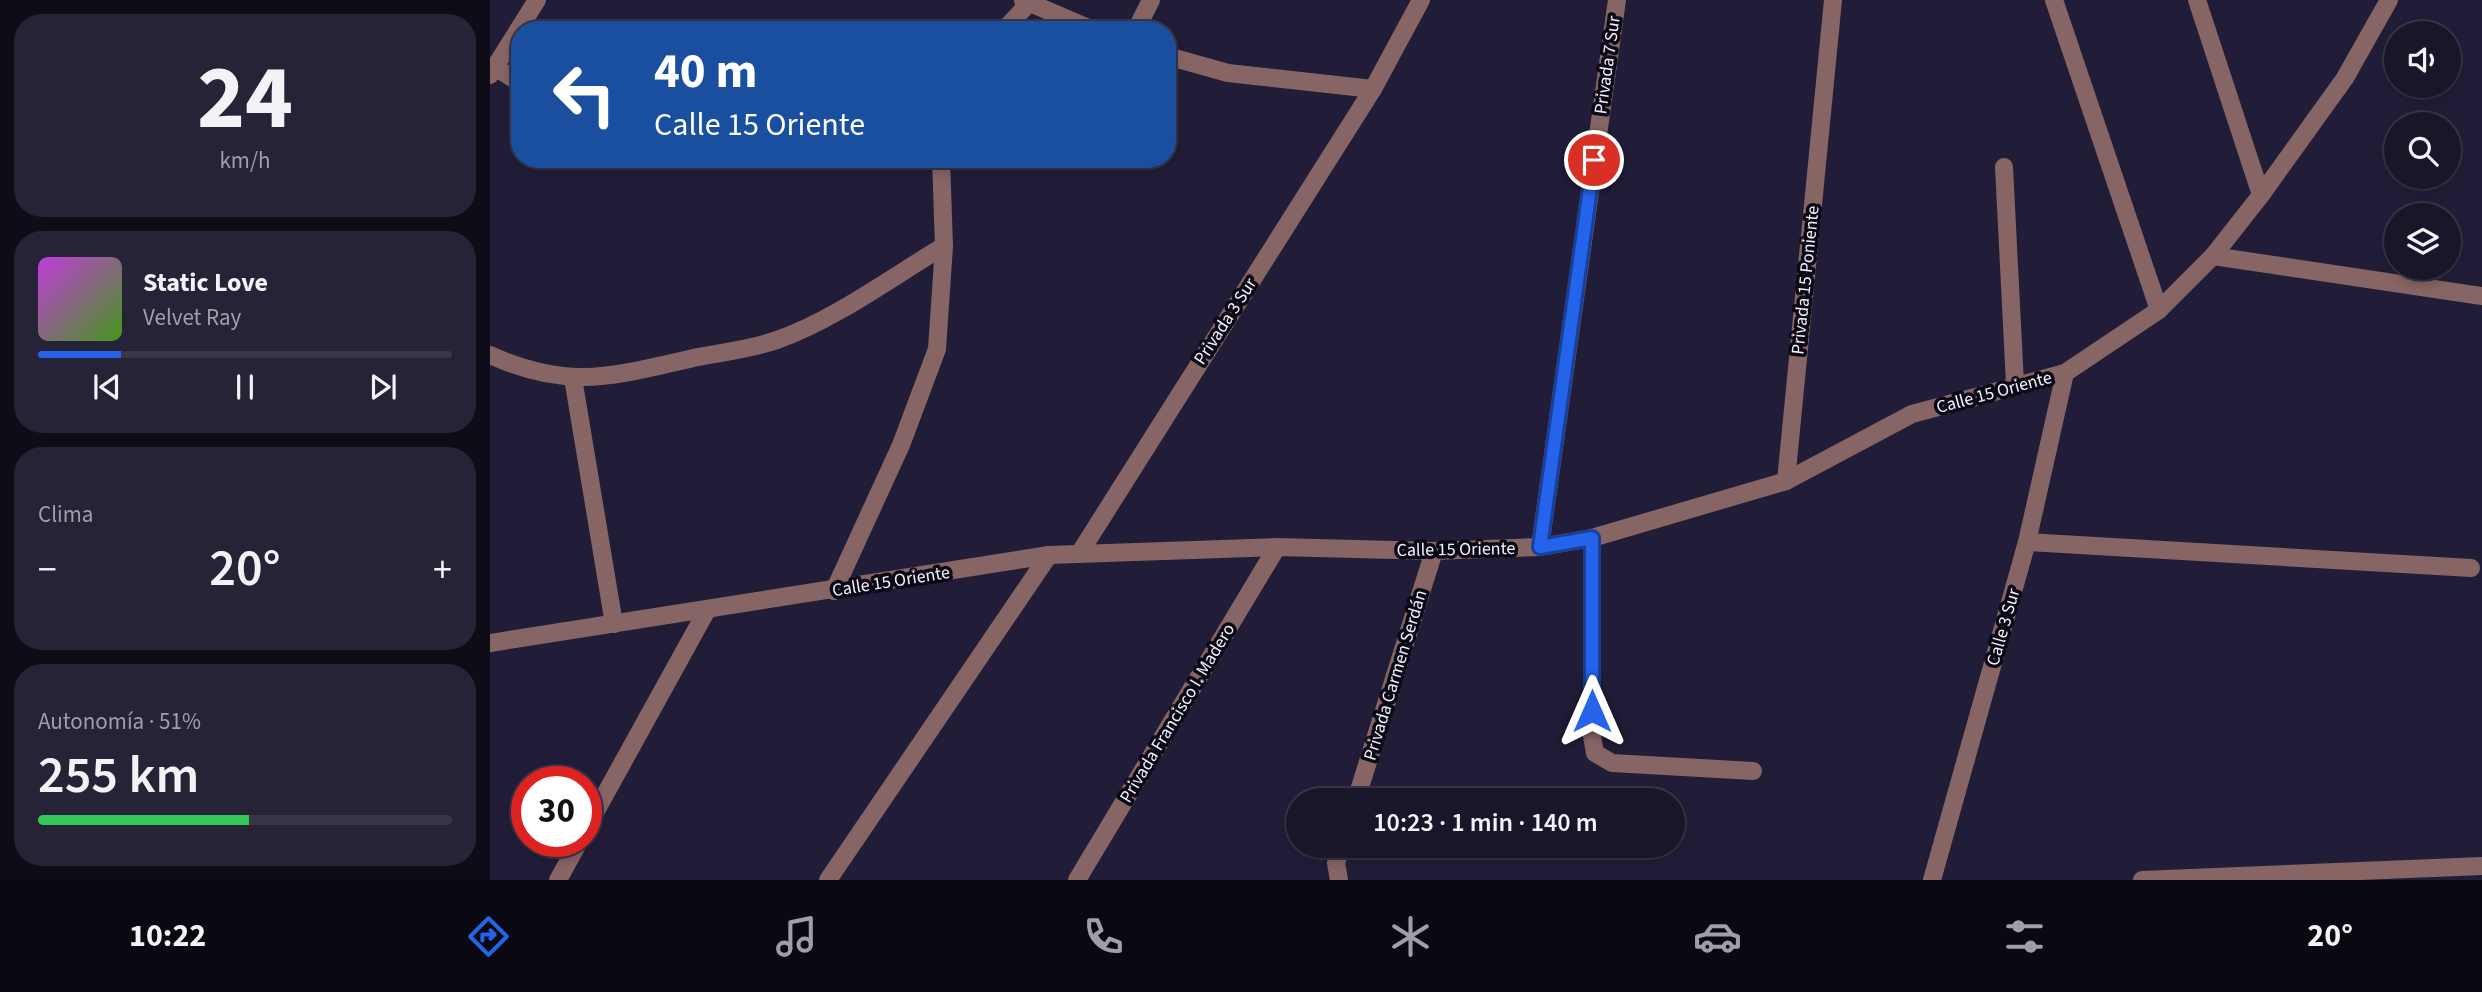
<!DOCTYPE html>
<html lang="es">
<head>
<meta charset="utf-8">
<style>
  :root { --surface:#19162a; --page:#262336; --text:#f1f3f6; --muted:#9f9fa8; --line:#373547; --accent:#2563eb }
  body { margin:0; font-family:"Source Sans 3",sans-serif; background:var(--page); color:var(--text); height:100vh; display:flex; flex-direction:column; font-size:26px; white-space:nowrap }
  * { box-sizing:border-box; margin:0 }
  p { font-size:23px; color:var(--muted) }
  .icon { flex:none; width:38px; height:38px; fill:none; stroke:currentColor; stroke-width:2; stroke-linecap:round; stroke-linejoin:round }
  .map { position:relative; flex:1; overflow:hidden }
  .side { display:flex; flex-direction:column; gap:14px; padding:14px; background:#0e0c17; width:490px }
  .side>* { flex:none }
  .hud { position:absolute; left:21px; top:21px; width:665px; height:147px; border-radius:28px; box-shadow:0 4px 10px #0003,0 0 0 2px var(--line); background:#1a4fa0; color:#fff; overflow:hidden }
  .fabs { position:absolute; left:1894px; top:21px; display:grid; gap:14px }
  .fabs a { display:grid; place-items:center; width:77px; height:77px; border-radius:50%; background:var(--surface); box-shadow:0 4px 10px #0003,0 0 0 2px var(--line); font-size:35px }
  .speed { position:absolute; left:21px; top:766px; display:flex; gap:14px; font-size:35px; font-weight:700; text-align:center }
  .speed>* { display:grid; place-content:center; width:91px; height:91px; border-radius:50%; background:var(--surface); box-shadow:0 4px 10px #0003,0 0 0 2px var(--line); line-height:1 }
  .speed .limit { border:10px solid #d22; background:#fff; color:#111 }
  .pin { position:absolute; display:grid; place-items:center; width:60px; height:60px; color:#fff; margin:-30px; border:4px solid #fff; border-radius:50%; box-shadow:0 2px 7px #0007 }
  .me { position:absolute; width:77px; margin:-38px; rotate:0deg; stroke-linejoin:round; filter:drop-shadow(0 0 5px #0008) }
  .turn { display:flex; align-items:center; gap:24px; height:147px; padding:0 28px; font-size:32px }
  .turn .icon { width:91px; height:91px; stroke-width:2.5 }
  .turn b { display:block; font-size:49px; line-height:60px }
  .big { font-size:52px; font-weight:600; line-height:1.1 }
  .side .card { flex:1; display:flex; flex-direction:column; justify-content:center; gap:10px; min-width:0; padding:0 24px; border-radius:28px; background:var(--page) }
  .side .dial { align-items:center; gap:0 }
  .dial b { font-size:91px; line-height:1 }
  .song { display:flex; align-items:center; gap:21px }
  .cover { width:84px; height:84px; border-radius:10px; background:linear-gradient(135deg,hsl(290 70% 55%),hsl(100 70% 35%)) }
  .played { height:7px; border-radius:4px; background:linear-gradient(90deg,var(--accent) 20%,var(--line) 20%) }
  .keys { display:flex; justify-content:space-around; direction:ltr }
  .heat { display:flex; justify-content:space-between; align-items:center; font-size:38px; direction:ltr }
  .charge { height:10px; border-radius:5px; background:linear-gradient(90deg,#34c759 51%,var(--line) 0) }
  .trip { position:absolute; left:796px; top:788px; width:399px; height:70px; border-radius:35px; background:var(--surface); box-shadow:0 4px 10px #0003,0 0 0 2px var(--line); font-weight:600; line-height:70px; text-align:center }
  .tab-bar { display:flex; height:112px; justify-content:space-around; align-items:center; background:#0a0911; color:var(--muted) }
  .tab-bar .icon { width:49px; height:49px }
  .tab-bar .active { color:var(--accent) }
  .tab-bar b { font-size:32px; color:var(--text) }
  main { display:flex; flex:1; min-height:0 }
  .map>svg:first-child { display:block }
</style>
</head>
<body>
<main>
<section class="side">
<div class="card dial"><b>24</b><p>km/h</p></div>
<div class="card">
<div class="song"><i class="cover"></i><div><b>Static Love</b><p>Velvet Ray</p></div></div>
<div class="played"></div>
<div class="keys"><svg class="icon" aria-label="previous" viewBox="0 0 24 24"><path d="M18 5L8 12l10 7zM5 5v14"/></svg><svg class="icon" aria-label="pause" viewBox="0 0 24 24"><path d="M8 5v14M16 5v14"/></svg><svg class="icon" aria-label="next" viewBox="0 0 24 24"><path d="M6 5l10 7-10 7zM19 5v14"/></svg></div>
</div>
<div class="card"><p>Clima</p>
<div class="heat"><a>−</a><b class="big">20°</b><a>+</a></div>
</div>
<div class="card"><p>Autonomía · 51%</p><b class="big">255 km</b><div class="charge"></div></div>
</section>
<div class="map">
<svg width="1992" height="880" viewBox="0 0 1992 880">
  <rect width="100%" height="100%" fill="#211d38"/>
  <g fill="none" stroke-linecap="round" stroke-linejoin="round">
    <g stroke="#866564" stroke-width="18">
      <polyline points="533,0 603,30"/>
      <polyline points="1564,0 1669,310"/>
      <polyline points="1707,0 1771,195"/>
      <polyline points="514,30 539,3"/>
      <polyline points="646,30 661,0"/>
      <polyline points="677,56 738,73 883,89"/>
      <polyline points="5,67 30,83"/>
      <polyline points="0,75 47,0"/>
      <polyline points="1514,167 1525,384"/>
      <polyline points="1723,256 1992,296"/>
      <path d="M 0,355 C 81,392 126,375 208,357 C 234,352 262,349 287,340 C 344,320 402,277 454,246"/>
      <polyline points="83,378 124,624"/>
      <polyline points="1296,481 1343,0"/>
      <polyline points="1102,538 1102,736 1105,753 1122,763 1263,771"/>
      <polyline points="1537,542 1981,568"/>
      <polyline points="1050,547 1127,0"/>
      <polyline points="589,554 883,89 931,0"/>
      <polyline points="344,591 411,445 447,349 454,246 451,159"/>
      <polyline points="0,643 559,555 787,547 944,551 1050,547 1102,538 1296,481 1422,414 1575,373 1669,310 1723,256 1771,195 1855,78 1899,0"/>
      <polyline points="866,800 944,551"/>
      <polyline points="96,829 217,610"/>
      <polyline points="68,880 89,842"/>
      <polyline points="338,880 559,555"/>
      <polyline points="587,880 787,547"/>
      <polyline points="849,880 846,863 852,845"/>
      <polyline points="1442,880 1537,542 1575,373"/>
      <polyline points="1652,880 1992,866"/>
    </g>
  </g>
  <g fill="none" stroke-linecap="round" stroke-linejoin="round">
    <g stroke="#184099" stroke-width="18">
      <polyline id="route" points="1102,711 1102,538 1050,547 1104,160"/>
    </g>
    <use href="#route" stroke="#2563eb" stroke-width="12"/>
  </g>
  <g text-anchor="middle" stroke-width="7" stroke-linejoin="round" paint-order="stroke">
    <g font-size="18" fill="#f3f2fe" stroke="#0b0915">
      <text transform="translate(1117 65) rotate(-82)" y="6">Privada 7 Sur</text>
      <text transform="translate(1315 280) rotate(-84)" y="6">Privada 15 Poniente</text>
      <text transform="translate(735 321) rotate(-57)" y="6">Privada 3 Sur</text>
      <text transform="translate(1504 392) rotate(-15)" y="6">Calle 15 Oriente</text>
      <text transform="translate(966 549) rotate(-1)" y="6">Calle 15 Oriente</text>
      <text transform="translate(401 581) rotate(-9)" y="6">Calle 15 Oriente</text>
      <text transform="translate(1513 627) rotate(-74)" y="6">Calle 3 Sur</text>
      <text transform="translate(905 675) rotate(-73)" y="6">Privada Carmen Serdán</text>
      <text transform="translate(687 713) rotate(-59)" y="6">Privada Francisco I. Madero</text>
    </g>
  </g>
</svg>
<div class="fabs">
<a><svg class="icon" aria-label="sound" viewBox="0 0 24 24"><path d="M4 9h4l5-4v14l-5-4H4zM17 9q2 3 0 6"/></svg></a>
<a><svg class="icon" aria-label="search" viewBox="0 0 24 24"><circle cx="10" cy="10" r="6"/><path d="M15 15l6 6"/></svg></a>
<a><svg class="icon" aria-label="layers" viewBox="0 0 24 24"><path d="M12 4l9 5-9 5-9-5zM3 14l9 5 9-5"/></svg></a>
</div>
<div class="speed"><div class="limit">30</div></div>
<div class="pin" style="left:1104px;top:160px;background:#d93025"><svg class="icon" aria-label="arrive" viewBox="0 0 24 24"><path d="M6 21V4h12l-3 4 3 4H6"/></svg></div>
<svg class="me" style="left:1102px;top:711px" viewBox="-20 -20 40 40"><path d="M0-17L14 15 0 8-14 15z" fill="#2563eb" stroke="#fff" stroke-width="4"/></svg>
<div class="trip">10:23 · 1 min · 140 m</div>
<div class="hud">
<div class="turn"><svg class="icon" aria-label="left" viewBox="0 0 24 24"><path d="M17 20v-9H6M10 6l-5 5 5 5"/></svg><div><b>40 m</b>Calle 15 Oriente</div></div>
</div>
</div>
</main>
<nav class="tab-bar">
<b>10:22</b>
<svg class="icon active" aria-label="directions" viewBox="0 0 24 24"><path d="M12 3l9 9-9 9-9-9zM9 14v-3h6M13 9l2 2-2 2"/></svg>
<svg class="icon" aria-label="music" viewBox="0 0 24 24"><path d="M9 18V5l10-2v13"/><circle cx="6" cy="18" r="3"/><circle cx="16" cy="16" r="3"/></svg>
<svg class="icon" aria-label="phone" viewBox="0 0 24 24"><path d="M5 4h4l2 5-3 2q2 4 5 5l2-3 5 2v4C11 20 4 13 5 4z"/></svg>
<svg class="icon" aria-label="climate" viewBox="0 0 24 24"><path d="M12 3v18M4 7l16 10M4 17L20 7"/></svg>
<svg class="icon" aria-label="car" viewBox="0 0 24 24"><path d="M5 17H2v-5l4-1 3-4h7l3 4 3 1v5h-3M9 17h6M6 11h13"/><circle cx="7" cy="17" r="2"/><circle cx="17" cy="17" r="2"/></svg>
<svg class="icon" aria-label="filters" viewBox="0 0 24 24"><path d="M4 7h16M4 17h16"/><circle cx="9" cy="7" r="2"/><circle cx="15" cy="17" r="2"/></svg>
<b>20°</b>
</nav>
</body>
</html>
